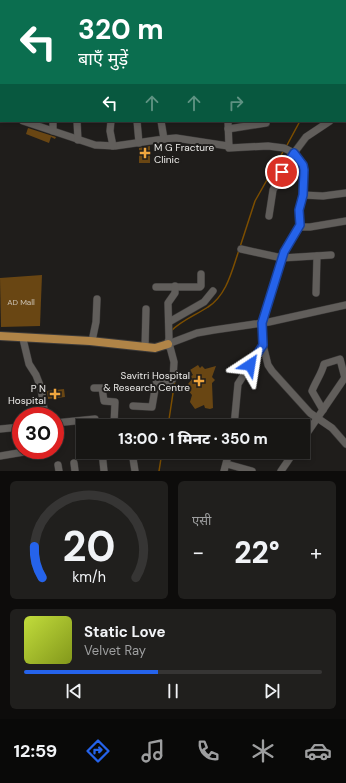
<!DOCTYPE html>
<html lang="hi">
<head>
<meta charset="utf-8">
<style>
  :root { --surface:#171614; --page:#201f1d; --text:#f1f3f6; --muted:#9e9fa0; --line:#363534; --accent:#2563eb }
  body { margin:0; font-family:"DM Sans","Noto Sans Devanagari",sans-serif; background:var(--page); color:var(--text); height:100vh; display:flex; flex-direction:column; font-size:15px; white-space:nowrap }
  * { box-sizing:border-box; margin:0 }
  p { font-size:13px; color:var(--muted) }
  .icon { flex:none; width:22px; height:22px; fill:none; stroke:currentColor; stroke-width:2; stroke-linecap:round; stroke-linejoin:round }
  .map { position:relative; height:471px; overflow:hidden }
  .drawer { display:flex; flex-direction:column; gap:10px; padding:10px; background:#0d0c0b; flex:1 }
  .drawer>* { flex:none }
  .guide { position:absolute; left:0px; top:0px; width:346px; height:122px; box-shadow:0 2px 6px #0003,0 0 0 1px var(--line); background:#0b6e4f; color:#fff; overflow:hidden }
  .speed { position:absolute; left:12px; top:407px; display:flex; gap:8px; font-size:20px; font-weight:700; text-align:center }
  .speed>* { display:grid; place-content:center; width:52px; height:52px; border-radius:50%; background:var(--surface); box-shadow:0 2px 6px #0003,0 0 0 1px var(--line); line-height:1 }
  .speed .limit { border:6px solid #d22; background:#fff; color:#111 }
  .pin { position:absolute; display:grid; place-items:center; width:34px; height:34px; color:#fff; margin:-17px; border:2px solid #fff; border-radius:50%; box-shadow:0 1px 4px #0007 }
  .me { position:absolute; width:44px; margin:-22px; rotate:33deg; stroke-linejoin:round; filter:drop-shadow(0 0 3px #0008) }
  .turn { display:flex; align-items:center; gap:14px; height:84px; padding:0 12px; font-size:18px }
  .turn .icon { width:52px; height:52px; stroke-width:2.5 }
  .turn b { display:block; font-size:28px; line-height:34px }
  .lanes { display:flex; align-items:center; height:38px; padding:0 12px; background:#0003; justify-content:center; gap:20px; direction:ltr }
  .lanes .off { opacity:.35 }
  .big { font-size:30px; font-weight:800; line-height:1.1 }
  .drawer .tile { flex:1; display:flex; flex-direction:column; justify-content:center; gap:6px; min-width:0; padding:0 14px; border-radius:6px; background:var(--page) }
  .drawer .dial { align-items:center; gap:0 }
  .dial svg { height:104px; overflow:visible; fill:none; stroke:var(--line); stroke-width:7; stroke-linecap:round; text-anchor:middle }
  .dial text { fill:var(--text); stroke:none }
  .song { display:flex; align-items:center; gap:12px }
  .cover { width:48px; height:48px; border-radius:6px; background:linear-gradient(135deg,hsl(70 70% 55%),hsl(70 70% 35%)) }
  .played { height:4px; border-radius:2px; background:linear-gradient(90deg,var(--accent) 45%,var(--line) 45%) }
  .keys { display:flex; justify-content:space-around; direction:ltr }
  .heat { display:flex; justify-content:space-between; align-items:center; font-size:22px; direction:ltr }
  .drawer .tiles { flex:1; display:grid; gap:10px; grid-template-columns:1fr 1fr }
  .tile:last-child { grid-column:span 2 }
  .trip { position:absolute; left:76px; top:419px; width:234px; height:40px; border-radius:0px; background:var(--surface); box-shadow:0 2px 6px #0003,0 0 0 1px var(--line); font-weight:800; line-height:40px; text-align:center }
  .tab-bar { display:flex; height:64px; justify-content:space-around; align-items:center; background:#090908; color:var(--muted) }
  .tab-bar .icon { width:28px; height:28px }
  .tab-bar .on { color:var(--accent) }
  .tab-bar b { font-size:18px; color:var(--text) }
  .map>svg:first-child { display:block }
</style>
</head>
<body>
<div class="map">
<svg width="346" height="471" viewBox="0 0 346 471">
  <rect width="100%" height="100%" fill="#1f1d1b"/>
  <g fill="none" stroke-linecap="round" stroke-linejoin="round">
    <g stroke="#7c4e00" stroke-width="1.5">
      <polyline points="345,63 346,63"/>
      <polyline points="286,147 300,121"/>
      <polyline points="240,247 255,201 284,150"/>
      <path d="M 171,331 C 182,320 196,315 208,307 C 227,295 232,270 239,250"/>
      <polyline points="168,426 175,380"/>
      <polyline points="159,471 162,452"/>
    </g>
  </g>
  <g fill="#694613">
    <polygon points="28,128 56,137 55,139 51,137 49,143 26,134"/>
    <polygon points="150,146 150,163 139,163 139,148"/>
    <polygon points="42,275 40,326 1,327 0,278"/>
    <polygon points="198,365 200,368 202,366 205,369 216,366 212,377 215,380 212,383 213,408 210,409 205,408 204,405 195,409 190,402 192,395 187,389 188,384 192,379 191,376 193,375 190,370"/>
    <polygon points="64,389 65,397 48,399 47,391"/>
  </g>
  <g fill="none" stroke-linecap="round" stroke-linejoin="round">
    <g stroke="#3b3938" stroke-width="8">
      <g id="minor">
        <polyline points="154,0 155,1"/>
        <polyline points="216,0 216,1"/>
        <polyline points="255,0 255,1"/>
        <polyline points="345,3 346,3"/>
        <polyline points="345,100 346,100"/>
        <polyline points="0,117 1,117"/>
        <polyline points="23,121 95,145 115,146 164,139 161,121"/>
        <polyline points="53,121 53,131"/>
        <polyline points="77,121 78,140"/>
        <polyline points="111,121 110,131 113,146"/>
        <polyline points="137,121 139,143"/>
        <polyline points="228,121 229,148 268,146 284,148 294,153 304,167 303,195 299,209 300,225 284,252 262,323 263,345 268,365 272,371 310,413 332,428 346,444"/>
        <polyline points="228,129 266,123"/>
        <polyline points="164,139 176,138 228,146"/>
        <polyline points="303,195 323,196 346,193"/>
        <polyline points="269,216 273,190 294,153 306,137 330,121"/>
        <polyline points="300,227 310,227 346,221"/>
        <polyline points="241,249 282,258 331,255"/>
        <polyline points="156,287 200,287 201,286 201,274"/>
        <polyline points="316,293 317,256"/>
        <polyline points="169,322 204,302 213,291"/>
        <polyline points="23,339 29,364 36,375 41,388 45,416"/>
        <polyline points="92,341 96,322 97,299"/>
        <polyline points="167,344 169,339 168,303 175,293 175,286"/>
        <polyline points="168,344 197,333 214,330 269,322 346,305"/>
        <polyline points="145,347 146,309"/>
        <polyline points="133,406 152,407 156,383 160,381 170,382 173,379 174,362 170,347 166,345"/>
        <path d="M 323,410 L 312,391 C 316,381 322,373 324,364 L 340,359 L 345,378"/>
        <polyline points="55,423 95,419 96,424 114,424 115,402 104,401 102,388 94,388"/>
        <polyline points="141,424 141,426"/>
        <polyline points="234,426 238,384 263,345"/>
        <polyline points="0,429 21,427"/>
        <polyline points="303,439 346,376"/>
        <polyline points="102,452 104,471"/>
        <polyline points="132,452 135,471"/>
        <polyline points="0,456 30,451"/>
        <polyline points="74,463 75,471"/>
        <polyline points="227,464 252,471"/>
        <polyline points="58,465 59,471"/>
        <polyline points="224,471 229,452"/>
        <polyline points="281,471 294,452"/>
      </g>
    </g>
    <g stroke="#3b3938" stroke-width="10">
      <g id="major">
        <polyline points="334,0 335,1"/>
        <polyline points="197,1 199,0"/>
        <polyline points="345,28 346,31"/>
        <polyline points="0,53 1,53"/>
        <polyline points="0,336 90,341 155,348 168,344"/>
      </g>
    </g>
    <use href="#minor" stroke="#615e5b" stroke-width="7"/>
    <use href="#major" stroke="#b08447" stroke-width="8"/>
  </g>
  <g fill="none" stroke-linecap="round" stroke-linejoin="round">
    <g stroke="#184099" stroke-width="10">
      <polyline id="route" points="250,365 263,345 262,323 284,252 300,225 299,210 303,195 304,170 303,165 294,153 282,172"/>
    </g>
    <use href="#route" stroke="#2563eb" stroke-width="7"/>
  </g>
  <g fill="#f0a63e" stroke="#1f1d1b" stroke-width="1.5">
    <path d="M143 147h4v4h4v4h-4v4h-4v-4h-4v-4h4z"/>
    <path d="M197 375h4v4h4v4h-4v4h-4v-4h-4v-4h4z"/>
    <path d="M53 388h4v4h4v4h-4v4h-4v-4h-4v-4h4z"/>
  </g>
  <g text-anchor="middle" stroke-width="4" stroke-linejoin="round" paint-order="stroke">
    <g font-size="8" fill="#ccc2b4">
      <text x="21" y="305">AD Mall</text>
    </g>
    <g font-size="10" fill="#edecea" stroke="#1f1d1b" text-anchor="end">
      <text x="154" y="151" text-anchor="start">M G Fracture<tspan x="154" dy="12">Clinic</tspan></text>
      <text x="190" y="379">Savitri Hospital<tspan x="190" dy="12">&amp; Research Centre</tspan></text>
      <text x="46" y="392">P N<tspan x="46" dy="12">Hospital</tspan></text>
    </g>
  </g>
</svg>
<div class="speed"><div class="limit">30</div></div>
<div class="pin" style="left:282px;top:172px;background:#d93025"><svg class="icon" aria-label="arrive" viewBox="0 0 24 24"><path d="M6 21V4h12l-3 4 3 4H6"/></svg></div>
<svg class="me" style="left:250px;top:365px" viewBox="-20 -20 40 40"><path d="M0-17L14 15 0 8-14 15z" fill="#2563eb" stroke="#fff" stroke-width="4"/></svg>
<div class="trip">13:00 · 1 मिनट · 350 m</div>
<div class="guide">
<div class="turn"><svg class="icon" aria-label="left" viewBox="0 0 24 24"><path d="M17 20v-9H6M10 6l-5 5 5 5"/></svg><div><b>320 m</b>बाएँ मुड़ें</div></div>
<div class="lanes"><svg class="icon" aria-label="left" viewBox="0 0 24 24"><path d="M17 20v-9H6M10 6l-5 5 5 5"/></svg><svg class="icon off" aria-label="ahead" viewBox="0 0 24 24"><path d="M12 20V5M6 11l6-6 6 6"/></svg><svg class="icon off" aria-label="ahead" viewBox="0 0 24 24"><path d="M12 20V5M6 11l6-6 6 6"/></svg><svg class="icon off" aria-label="right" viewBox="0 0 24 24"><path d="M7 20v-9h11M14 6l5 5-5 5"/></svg></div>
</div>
</div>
<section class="drawer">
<div class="tiles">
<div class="tile dial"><svg viewBox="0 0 100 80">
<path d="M14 69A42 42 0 1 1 86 69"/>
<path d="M14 69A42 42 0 0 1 8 45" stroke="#2563eb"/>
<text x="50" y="56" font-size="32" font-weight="700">20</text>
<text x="50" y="72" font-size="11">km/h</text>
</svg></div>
<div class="tile"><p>एसी</p>
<div class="heat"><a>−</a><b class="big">22°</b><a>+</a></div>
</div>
<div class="tile">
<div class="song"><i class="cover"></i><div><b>Static Love</b><p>Velvet Ray</p></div></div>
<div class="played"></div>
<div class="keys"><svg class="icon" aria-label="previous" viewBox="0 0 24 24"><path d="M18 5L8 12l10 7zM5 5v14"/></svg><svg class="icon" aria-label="pause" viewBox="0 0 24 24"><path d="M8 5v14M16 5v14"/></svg><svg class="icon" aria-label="next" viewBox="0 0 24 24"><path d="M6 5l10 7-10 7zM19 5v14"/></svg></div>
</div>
</div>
</section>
<nav class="tab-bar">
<b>12:59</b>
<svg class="icon on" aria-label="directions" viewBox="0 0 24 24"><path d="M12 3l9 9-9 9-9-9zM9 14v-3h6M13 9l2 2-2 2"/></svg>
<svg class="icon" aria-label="music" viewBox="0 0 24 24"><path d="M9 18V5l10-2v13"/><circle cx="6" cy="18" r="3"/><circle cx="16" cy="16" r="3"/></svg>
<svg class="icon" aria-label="phone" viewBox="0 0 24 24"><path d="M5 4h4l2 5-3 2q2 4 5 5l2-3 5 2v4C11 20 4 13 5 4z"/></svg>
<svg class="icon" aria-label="climate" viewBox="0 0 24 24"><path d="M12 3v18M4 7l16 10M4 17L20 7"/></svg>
<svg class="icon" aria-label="car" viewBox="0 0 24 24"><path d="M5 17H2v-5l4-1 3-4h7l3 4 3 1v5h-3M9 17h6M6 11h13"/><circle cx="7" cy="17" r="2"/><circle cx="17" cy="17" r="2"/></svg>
</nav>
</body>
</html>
